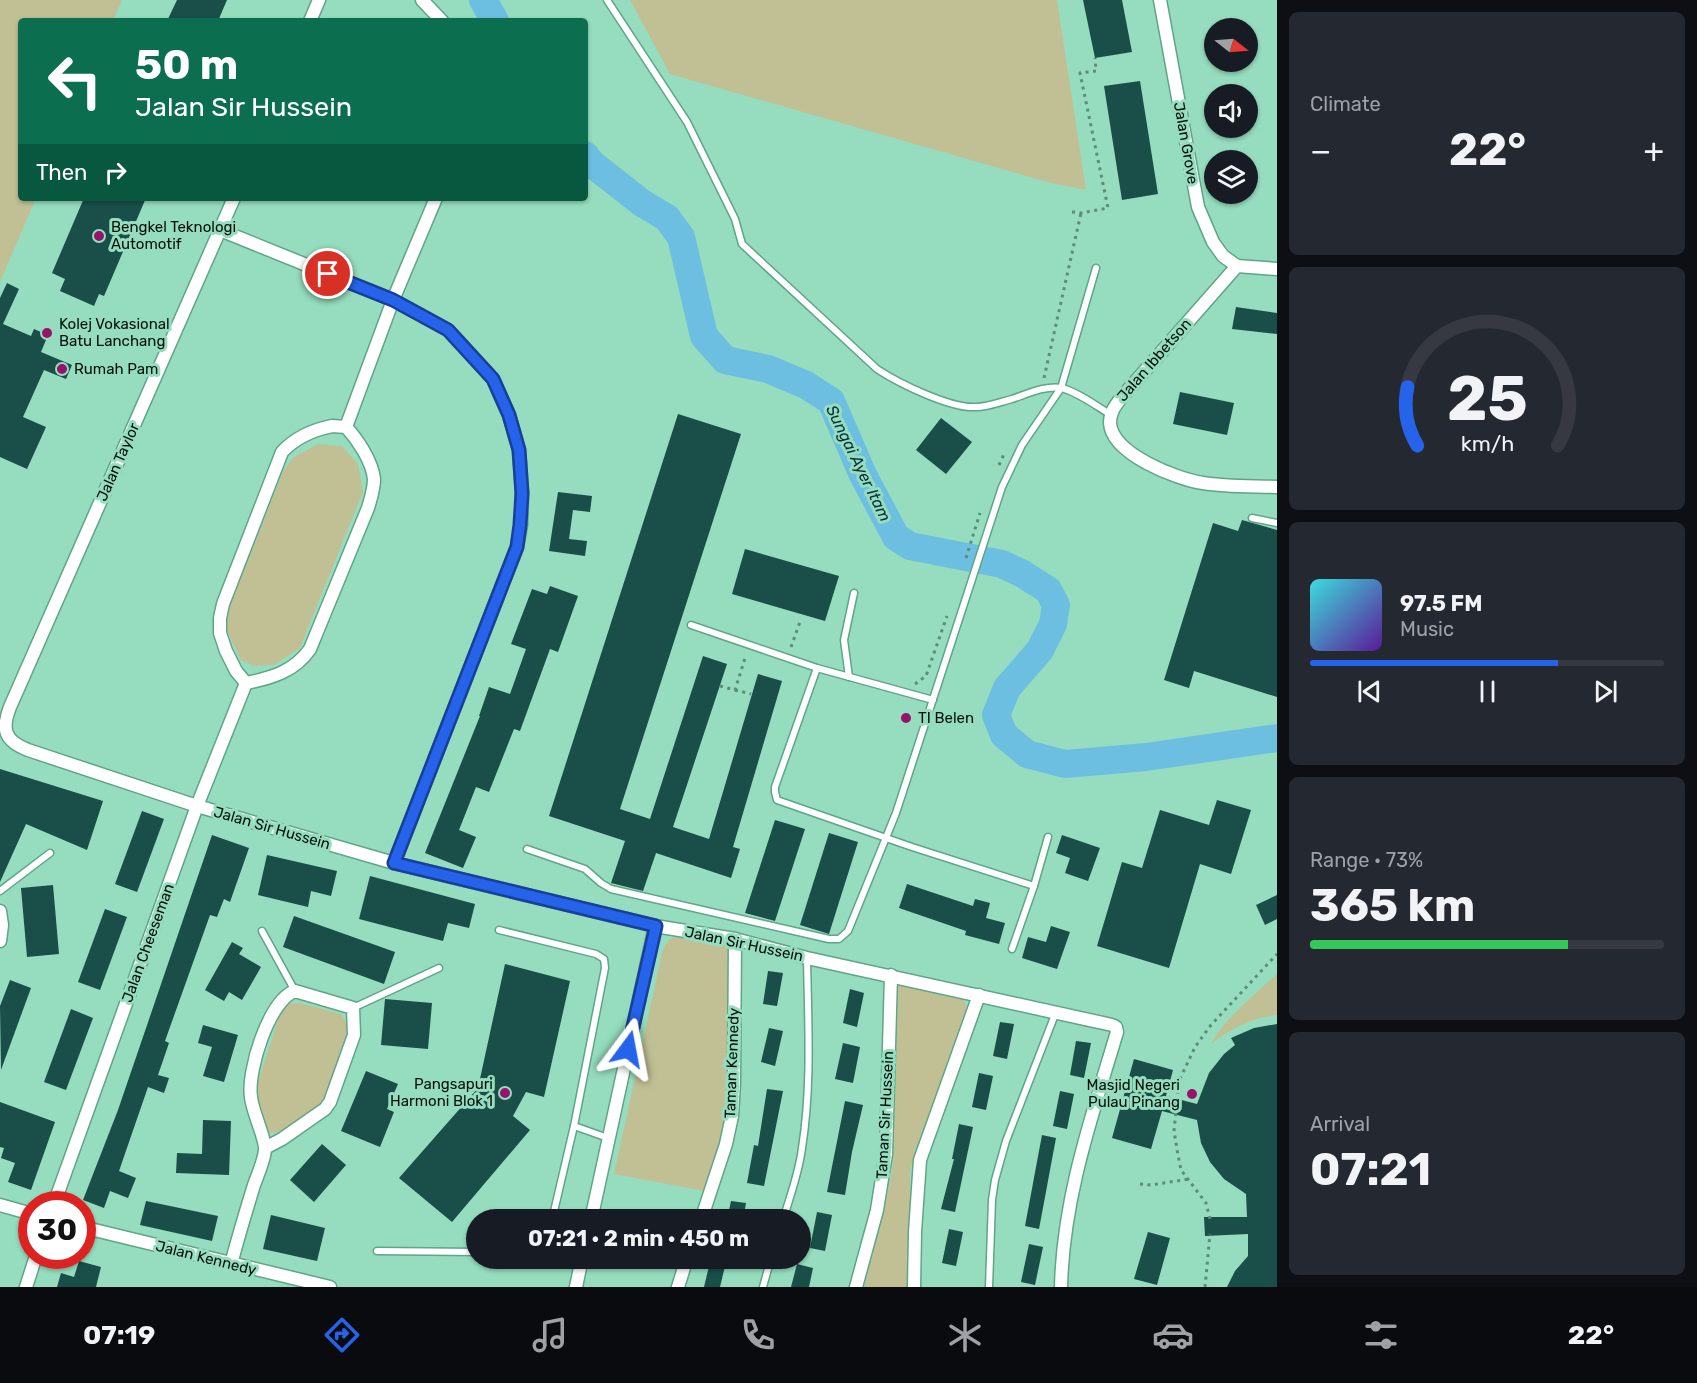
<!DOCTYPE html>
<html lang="en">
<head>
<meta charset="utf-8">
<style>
  :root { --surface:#171b24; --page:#242831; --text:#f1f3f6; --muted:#9ea1a6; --line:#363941; --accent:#2563eb }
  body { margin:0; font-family:Rubik,sans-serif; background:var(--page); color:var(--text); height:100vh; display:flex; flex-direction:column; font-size:22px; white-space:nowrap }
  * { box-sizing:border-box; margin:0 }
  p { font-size:20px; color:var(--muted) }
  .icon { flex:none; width:33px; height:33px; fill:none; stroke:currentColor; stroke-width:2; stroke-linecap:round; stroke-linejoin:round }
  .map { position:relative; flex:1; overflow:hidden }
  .side { display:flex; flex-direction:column; gap:12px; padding:12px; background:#0d0f14; width:420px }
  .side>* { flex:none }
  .banner { position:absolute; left:18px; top:18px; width:570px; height:183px; border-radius:6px; box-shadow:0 2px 4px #0004; background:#0b6e4f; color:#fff; overflow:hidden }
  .needle { width:39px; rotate:107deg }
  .buttons { position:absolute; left:1204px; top:18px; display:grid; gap:12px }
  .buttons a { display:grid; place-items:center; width:54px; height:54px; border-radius:50%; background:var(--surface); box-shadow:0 2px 4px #0004; font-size:30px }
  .speed { position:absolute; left:18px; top:1191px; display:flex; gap:12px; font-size:30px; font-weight:700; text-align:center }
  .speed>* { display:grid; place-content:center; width:78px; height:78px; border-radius:50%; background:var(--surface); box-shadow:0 2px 4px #0004; line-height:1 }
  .speed .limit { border:9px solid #d22; background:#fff; color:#111 }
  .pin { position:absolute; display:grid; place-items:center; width:51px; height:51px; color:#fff; margin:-26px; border:3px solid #fff; border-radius:50%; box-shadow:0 2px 6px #0007 }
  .me { position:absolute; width:66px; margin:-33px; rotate:13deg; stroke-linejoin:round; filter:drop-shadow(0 0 4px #0008) }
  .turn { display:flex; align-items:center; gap:21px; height:126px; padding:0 18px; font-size:27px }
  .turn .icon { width:78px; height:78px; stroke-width:2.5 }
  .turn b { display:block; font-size:42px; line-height:51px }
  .then { display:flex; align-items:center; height:57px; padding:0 18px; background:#0003; gap:12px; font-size:22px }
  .big { font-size:45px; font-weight:700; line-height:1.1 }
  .side .tile { flex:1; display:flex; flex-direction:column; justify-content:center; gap:9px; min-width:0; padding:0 21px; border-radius:9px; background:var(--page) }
  .side .dial { align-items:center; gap:0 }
  .dial svg { height:156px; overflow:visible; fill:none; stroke:var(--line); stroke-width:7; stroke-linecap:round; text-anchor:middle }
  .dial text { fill:var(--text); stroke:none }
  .song { display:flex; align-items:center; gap:18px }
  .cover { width:72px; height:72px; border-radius:9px; background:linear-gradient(135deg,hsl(180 70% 55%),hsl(270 70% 35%)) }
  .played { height:6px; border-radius:3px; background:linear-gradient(90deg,var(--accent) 70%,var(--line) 70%) }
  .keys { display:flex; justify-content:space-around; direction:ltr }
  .heat { display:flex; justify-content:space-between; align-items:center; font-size:33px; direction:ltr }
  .charge { height:9px; border-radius:4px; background:linear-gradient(90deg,#34c759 73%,var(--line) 0) }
  .trip { position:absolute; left:466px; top:1209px; width:345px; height:60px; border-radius:30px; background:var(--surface); box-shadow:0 2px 4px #0004; font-weight:700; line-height:60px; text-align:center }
  .dock { display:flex; height:96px; justify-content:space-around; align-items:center; background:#090b0e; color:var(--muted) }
  .dock .icon { width:42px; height:42px }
  .dock .active { color:var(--accent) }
  .dock b { font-size:27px; color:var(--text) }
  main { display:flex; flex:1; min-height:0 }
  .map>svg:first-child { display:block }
</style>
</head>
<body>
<main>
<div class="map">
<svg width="1277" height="1287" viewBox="0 0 1277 1287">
  <rect width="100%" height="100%" fill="#95ddbe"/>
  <g fill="#c1c094">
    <polygon points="0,0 122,0 113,21 21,21 21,198 36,198 0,282"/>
    <polygon points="630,0 1057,0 1086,190 1051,183 670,74"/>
    <polygon points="318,444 342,446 358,464 363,492 300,648 274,665 253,666 240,659 226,628 228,611 284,469 294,457"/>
    <path d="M 675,937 C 692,939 708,939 724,942 L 728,947 L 729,954 L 726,1107 L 720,1145 L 704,1191 L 614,1174 L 662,953 C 665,945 667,939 675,937 Z"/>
    <path d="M 1277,974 L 1277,1015 C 1251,1018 1232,1028 1211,1044 C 1223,1020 1257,992 1277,974 Z"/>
    <polygon points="901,984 960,996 964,1000 967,1008 930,1118 916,1150 910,1171 910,1287 864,1287 885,1206 893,1165 898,991 898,987"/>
    <path d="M 300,1003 L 341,1014 L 348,1024 C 345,1045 334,1087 320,1103 C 312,1111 303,1117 294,1123 C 285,1129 279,1133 268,1133 L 264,1129 L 259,1111 L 256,1089 L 280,1013 L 288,1004 Z"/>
  </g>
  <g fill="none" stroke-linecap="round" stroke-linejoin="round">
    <g stroke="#6cbfe0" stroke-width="28">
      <polyline points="483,0 495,21"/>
      <polyline points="585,155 591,163 642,203 667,218 681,237 704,336 725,360 768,369 806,385 831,401 863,475 896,537 910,546 1002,564 1023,574 1048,590 1056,605 1053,624 1040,650 1007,688 996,715 1004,735 1027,754 1065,764 1146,757 1277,738"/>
    </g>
  </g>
  <g fill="#1a4e49">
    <polygon points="177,0 227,0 218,21 167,21"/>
    <polygon points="1083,0 1122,0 1132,52 1095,58"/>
    <polygon points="1140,81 1158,194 1122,200 1104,86"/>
    <polygon points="84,198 146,198 104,296 99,294 94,306 60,291 65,279 52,273"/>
    <polygon points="7,283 19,289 3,324 31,336 34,329 48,335 41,352 72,365 66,379 44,370 23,417 46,427 27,469 0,457 0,298"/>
    <polygon points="1236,307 1277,313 1277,334 1232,329"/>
    <polygon points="1180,392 1234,403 1227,435 1173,424"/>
    <polygon points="678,414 741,434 620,809 650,819 703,656 727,664 673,827 709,839 758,674 782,681 733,847 740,849 731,878 656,853 643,891 611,883 625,841 549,816"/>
    <polygon points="941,418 972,442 946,474 916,450"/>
    <polygon points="558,492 592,496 590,512 573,510 569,539 587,541 585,556 549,551"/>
    <polygon points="1242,520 1277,530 1277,697 1194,671 1189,688 1164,680 1213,523 1238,531"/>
    <polygon points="745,549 839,576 825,621 732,594"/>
    <polygon points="550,586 578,596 558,652 550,649 520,731 514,729 489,792 476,787 459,830 476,837 463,868 425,853 480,716 479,716 489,687 510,694 526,649 511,644 532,589 547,594"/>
    <polygon points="0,769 103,801 87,850 26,824 0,882"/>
    <polygon points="1217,800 1251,810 1231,874 1200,864 1169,968 1097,946 1122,862 1142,868 1160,810 1209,825"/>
    <polygon points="142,811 164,819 137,892 115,884"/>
    <polygon points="775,820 805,829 775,921 745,913"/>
    <polygon points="829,833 858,842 829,934 800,925"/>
    <polygon points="212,835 249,848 230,902 224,899 217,917 210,915 165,1041 169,1043 158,1075 169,1078 164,1093 148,1087 119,1171 136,1178 128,1198 110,1191 104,1208 83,1200 118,1110"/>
    <polygon points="1062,835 1100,848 1088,881 1065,873 1070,858 1056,853"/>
    <polygon points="267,855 337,871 331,896 311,891 308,907 258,895"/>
    <polygon points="370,876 475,904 469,928 448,923 443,941 359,919"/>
    <polygon points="907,884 973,906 975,899 990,903 986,918 1005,923 999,944 965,935 966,931 899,908"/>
    <polygon points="53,885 59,954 27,957 21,888"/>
    <polygon points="1277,895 1277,919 1265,925 1256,905"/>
    <polygon points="105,909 127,917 100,990 78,982"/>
    <polygon points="294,916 395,952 384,984 283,947"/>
    <polygon points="1051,926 1070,932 1057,969 1022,958 1028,937 1046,942"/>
    <polygon points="232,942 243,948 239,954 261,967 242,1000 229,992 224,1001 205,990"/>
    <polygon points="505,964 570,981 544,1097 526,1092 513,1116 530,1130 452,1222 399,1178 478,1088"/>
    <polygon points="768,971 783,973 777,1006 763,1004"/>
    <polygon points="10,980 31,988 1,1070 0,1006"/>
    <polygon points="850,989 864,993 857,1027 843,1023"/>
    <polygon points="385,999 432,1003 428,1049 381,1045"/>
    <polygon points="71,1009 93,1018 66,1090 44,1082"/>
    <polygon points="1000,1022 1014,1024 1007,1059 993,1056"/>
    <polygon points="1277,1024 1277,1287 1227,1287 1235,1271 1248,1256 1248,1234 1205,1236 1204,1217 1247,1217 1246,1194 1224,1179 1210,1162 1201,1143 1197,1120 1162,1111 1151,1149 1112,1138 1134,1059 1173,1070 1166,1096 1197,1104 1209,1073 1224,1054 1235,1045 1231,1038 1254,1028"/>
    <polygon points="203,1025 238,1035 224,1082 203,1076 212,1047 198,1043"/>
    <polygon points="769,1028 783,1031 775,1066 761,1062"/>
    <polygon points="1076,1041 1091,1043 1084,1078 1070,1075"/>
    <polygon points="843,1043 860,1047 853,1083 835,1079"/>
    <polygon points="366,1071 398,1084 387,1109 394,1112 380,1147 341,1131"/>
    <polygon points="979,1073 993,1076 986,1110 972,1107"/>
    <polygon points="767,1089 783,1091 764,1186 747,1183 754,1145 758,1146"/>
    <polygon points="1060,1091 1074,1094 1067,1129 1053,1126"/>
    <polygon points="845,1101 863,1105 852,1152 845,1195 827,1192"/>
    <polygon points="0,1102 55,1122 31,1190 8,1182 15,1163 1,1158 4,1148 0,1147"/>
    <polygon points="203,1120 231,1121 229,1175 176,1173 177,1153 202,1154"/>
    <polygon points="959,1124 973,1127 955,1212 941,1209 954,1159 952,1159"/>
    <polygon points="1042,1135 1056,1138 1039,1229 1025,1226"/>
    <polygon points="322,1144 346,1165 314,1202 290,1180"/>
    <polygon points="146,1201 218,1216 212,1241 140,1225"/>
    <polygon points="731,1201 746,1203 743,1220 727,1220"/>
    <polygon points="817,1212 832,1215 825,1251 810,1248"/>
    <polygon points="271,1215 325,1228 317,1261 263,1249"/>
    <polygon points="949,1229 963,1232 956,1266 942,1263"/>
    <polygon points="1148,1232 1170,1238 1157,1285 1134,1279"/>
    <polygon points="1029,1244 1043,1247 1035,1285 1021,1282"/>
    <polygon points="711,1258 727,1258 720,1287 704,1287"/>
    <polygon points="79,1261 101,1267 96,1287 57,1287 61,1273 74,1277"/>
    <polygon points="797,1264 813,1268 809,1287 791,1287"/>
  </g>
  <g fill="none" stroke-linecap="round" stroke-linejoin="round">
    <g stroke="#5fa588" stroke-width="9">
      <g id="lane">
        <path d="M 607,0 L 687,122 L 735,219 L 742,244 L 877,369 C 898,383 951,409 976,407 C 988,407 1000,402 1012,399 C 1027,394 1046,385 1062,388 C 1079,393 1095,405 1111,415"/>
        <polyline points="1252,518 1277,523"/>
        <polyline points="691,625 817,668 933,700"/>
        <polyline points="817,668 775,787 775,792 777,800 912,847 1034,886 1012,949"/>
        <polyline points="849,677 844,640 854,593"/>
        <polyline points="527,849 585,869 601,883 611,889 829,939 839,939 848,931 896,813 1002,487 1022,445 1061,388 1096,268"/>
        <polyline points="1034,886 1048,837"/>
        <polyline points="0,891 50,853"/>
        <polyline points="499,930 596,954 604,959 605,968 574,1126 608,1138"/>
        <polyline points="262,931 295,991"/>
        <polyline points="353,1008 439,968"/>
        <polyline points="552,1220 574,1126"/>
        <path d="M 783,1220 C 790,1196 799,1173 802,1148 C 812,1085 808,1022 807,958"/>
        <polyline points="377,1251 477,1252"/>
        <polyline points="763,1287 771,1258"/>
        <polyline points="989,1287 992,1200 995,1180 1006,1141 1056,1012"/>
      </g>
    </g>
    <g stroke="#5fa588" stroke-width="15">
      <g id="street">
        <polyline points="422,0 442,21"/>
        <polyline points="1160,0 1198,207 1213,242 1223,256 1237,266 1277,269"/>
        <polyline points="310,21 319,0"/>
        <path d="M 234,198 L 10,707 C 1,730 5,741 28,750 L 197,806 L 394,863 L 655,926 L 735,939 L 807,958 L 1112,1025 L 1116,1027 L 1117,1032 C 1092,1116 1063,1198 1061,1287"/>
        <polyline points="220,230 393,300 448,330 462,345 493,379 509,415 519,450 522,493 521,525 517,547 394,863"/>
        <path d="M 1237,266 L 1121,398 C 1115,406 1110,412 1110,423 C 1112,454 1176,479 1203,483 C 1227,487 1253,486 1277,487"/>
        <path d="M 332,426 L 346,427 C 358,440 372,461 374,479 C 374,489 371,498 368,508 L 310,649 C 295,671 272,678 246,683 L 236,671 L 226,651 L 220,633 L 220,618 L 223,604 L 282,452 C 296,437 312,430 332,426 Z"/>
        <polyline points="346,427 393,300 436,198"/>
        <polyline points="0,911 2,925 0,941"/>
        <polyline points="54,1204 197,806 246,683"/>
        <polyline points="0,1205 32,1214"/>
        <polyline points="591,1220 655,926"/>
        <polyline points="701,1220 726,1144 732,1116 734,1082 735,939"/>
        <polyline points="82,1227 330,1287"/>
        <path d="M 231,1264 C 238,1238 246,1211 254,1185 C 258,1174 264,1161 265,1150 C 266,1139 252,1111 251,1097 C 247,1071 269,1000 295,991 L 353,1008 L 354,1035 L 330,1102 L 325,1109 L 282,1139 L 265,1148"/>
        <polyline points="26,1287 36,1256"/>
        <polyline points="576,1287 582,1258"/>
        <polyline points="678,1287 687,1258"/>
        <polyline points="856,1287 877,1210 886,1154 891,975"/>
        <polyline points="914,1287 915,1232 920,1160 979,995"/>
      </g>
    </g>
    <g stroke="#5b8d77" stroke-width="3" stroke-dasharray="3 4.5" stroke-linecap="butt">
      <polyline points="1072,212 1081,213 1108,208 1080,73 1096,71 1095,58"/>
      <polyline points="1044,378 1081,213"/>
      <polyline points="999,465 1005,452"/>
      <polyline points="966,558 980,513"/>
      <polyline points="791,647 801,619"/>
      <polyline points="915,684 926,676 947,616"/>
      <polyline points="720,686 735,690 746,655"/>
      <polyline points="735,690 751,694"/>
      <polyline points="1140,1184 1151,1185 1189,1179"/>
      <polyline points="1210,1219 1206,1203 1181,1170 1178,1155 1174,1131 1179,1081 1195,1047 1211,1025 1277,954"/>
      <polyline points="1205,1287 1210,1234"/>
    </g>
    <use href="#lane" stroke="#fff" stroke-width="6"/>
    <use href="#street" stroke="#fff" stroke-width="12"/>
  </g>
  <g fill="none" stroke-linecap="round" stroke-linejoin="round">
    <g stroke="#184099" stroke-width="15">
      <polyline id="route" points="328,274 393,300 448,330 493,379 509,415 519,450 522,493 520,525 517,547 394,863 656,926 628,1049"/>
    </g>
    <use href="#route" stroke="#2563eb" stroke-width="10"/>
  </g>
  <g fill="#95136c" stroke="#95ddbe" stroke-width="2">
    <circle cx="99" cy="236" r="6"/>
    <circle cx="47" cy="333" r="6"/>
    <circle cx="62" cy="369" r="6"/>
    <circle cx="906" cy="718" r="6"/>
    <circle cx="505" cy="1093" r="6"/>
    <circle cx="1192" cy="1094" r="6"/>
  </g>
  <g text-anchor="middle" stroke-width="6" stroke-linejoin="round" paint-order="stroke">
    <g font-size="15" fill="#001009" stroke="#95ddbe">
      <text transform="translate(1186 143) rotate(80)" y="5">Jalan Grove</text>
      <text transform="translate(1154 360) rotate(-49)" y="5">Jalan Ibbetson</text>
      <text transform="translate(118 462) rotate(-66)" y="5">Jalan Taylor</text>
      <text transform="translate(272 828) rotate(16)" y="5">Jalan Sir Hussein</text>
      <text transform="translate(148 943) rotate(-70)" y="5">Jalan Cheeseman</text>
      <text transform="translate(744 944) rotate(12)" y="5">Jalan Sir Hussein</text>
      <text transform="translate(732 1063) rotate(-88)" y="5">Taman Kennedy</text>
      <text transform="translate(885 1115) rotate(-87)" y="5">Taman Sir Hussein</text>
      <text transform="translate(206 1258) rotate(14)" y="5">Jalan Kennedy</text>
    </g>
    <g font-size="15" fill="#001009" stroke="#95ddbe" text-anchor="start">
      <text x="111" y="232">Bengkel Teknologi<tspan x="111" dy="17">Automotif</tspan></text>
      <text x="59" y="329">Kolej Vokasional<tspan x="59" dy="17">Batu Lanchang</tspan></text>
      <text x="74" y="374">Rumah Pam</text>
      <text x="918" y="723">TI Belen</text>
      <text x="493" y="1089" text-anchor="end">Pangsapuri<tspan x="493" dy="17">Harmoni Blok 1</tspan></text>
      <text x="1180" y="1090" text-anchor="end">Masjid Negeri<tspan x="1180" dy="17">Pulau Pinang</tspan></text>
    </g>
    <g font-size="16" font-style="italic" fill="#052e3b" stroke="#95ddbe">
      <text transform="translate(859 463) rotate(64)" y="6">Sungai Ayer Itam</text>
    </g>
  </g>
</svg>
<div class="buttons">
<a><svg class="needle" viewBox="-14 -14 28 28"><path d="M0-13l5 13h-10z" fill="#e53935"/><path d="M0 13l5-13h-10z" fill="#9ea1a6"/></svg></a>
<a><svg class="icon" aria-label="sound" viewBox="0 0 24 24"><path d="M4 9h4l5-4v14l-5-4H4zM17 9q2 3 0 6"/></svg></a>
<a><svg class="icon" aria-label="layers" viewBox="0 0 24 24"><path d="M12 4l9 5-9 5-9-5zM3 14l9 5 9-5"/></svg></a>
</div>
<div class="speed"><div class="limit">30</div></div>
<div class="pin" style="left:328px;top:274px;background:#d93025"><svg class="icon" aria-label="arrive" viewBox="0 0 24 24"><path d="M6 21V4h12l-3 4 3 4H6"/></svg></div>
<svg class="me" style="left:628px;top:1049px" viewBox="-20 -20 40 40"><path d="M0-17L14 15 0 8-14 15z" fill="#2563eb" stroke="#fff" stroke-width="4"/></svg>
<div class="trip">07:21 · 2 min · 450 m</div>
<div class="banner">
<div class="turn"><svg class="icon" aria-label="left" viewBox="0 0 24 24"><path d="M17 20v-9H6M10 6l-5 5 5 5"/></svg><div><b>50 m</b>Jalan Sir Hussein</div></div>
<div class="then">Then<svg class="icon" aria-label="right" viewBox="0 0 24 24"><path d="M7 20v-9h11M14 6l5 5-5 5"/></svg></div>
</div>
</div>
<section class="side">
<div class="tile"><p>Climate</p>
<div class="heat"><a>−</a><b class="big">22°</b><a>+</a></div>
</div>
<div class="tile dial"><svg viewBox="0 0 100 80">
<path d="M14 69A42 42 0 1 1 86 69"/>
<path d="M14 69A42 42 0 0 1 9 39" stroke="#2563eb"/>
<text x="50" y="56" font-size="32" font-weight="700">25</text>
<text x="50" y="72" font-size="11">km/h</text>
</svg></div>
<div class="tile">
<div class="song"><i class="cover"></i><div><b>97.5 FM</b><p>Music</p></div></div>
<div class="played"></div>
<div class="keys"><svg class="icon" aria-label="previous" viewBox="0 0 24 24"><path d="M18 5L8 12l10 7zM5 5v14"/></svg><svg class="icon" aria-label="pause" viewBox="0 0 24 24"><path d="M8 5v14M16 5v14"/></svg><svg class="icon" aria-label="next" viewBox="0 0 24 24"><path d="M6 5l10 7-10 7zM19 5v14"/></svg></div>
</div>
<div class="tile"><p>Range · 73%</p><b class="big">365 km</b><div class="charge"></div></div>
<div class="tile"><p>Arrival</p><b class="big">07:21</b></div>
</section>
</main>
<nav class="dock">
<b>07:19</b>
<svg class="icon active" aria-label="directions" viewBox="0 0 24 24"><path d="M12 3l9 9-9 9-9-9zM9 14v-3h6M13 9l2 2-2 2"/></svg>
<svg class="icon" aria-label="music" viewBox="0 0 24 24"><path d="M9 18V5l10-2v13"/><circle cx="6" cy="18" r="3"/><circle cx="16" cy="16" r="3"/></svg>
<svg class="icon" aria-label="phone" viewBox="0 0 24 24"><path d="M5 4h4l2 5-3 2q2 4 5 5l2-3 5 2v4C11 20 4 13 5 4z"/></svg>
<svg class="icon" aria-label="climate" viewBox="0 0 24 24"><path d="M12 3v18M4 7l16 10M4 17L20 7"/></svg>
<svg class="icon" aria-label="car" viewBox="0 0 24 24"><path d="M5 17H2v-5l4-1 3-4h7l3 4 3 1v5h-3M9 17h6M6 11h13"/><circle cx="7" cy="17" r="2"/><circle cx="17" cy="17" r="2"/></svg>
<svg class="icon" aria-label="filters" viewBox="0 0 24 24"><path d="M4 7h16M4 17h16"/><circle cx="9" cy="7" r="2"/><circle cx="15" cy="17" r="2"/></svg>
<b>22°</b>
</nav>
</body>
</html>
